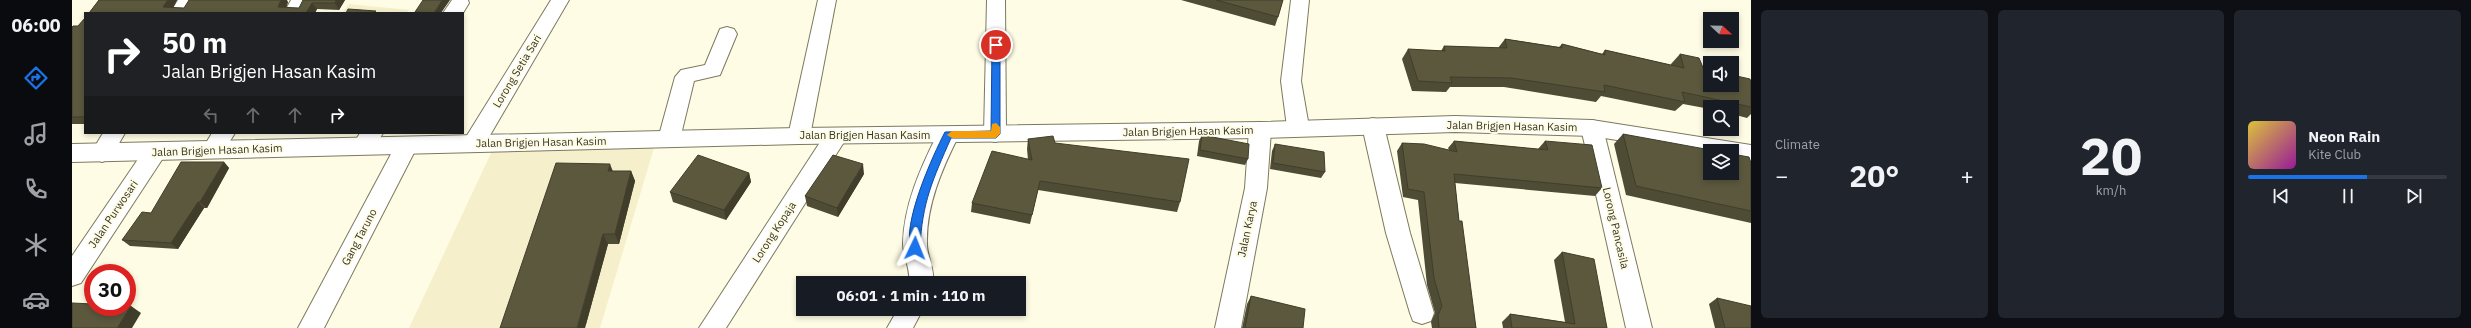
<!DOCTYPE html>
<html lang="en">
<head>
<meta charset="utf-8">
<style>
  :root { --surface:#171b24; --page:#20242c; --text:#f1f3f6; --muted:#9ea1a6; --line:#363941; --accent:#1a73e8 }
  body { margin:0; font-family:"IBM Plex Sans",sans-serif; background:var(--page); color:var(--text); height:100vh; display:flex; flex-direction:column; font-size:15px; white-space:nowrap }
  * { box-sizing:border-box; margin:0 }
  p { font-size:13px; color:var(--muted) }
  .icon { flex:none; width:22px; height:22px; fill:none; stroke:currentColor; stroke-width:2; stroke-linecap:round; stroke-linejoin:round }
  .map { position:relative; flex:1; overflow:hidden }
  .panel { display:flex; flex-direction:column; gap:10px; padding:10px; background:#0d0f14; width:720px }
  .panel>* { flex:none }
  .guide { position:absolute; left:12px; top:12px; width:380px; height:122px; border-radius:0px; box-shadow:0 2px 6px #0003; background:#202124; color:#fff; overflow:hidden }
  .needle { width:26px; rotate:112deg }
  .fabs { position:absolute; left:1631px; top:12px; display:grid; gap:8px }
  .fabs a { display:grid; place-items:center; width:36px; height:36px; border-radius:0px; background:var(--surface); box-shadow:0 2px 6px #0003; font-size:20px }
  .speed { position:absolute; left:12px; top:264px; display:flex; gap:8px; font-size:20px; font-weight:700; text-align:center }
  .speed>* { display:grid; place-content:center; width:52px; height:52px; border-radius:50%; background:var(--surface); box-shadow:0 2px 6px #0003; line-height:1 }
  .speed .limit { border:6px solid #d22; background:#fff; color:#111 }
  .pin { position:absolute; display:grid; place-items:center; width:34px; height:34px; color:#fff; margin:-17px; border:2px solid #fff; border-radius:50%; box-shadow:0 1px 4px #0007 }
  .me { position:absolute; width:44px; margin:-22px; rotate:2deg; stroke-linejoin:round; filter:drop-shadow(0 0 3px #0008) }
  .turn { display:flex; align-items:center; gap:14px; height:84px; padding:0 12px; font-size:18px }
  .turn .icon { width:52px; height:52px; stroke-width:2.5 }
  .turn b { display:block; font-size:28px; line-height:34px }
  .lanes { display:flex; align-items:center; height:38px; padding:0 12px; background:#0003; justify-content:center; gap:20px; direction:ltr }
  .lanes .off { opacity:.35 }
  .big { font-size:30px; font-weight:800; line-height:1.1 }
  .panel .widget { flex:1; display:flex; flex-direction:column; justify-content:center; gap:6px; min-width:0; padding:0 14px; border-radius:6px; background:var(--page) }
  .panel .dial { align-items:center; gap:0 }
  .dial b { font-size:52px; line-height:1 }
  .song { display:flex; align-items:center; gap:12px }
  .cover { width:48px; height:48px; border-radius:6px; background:linear-gradient(135deg,hsl(50 70% 55%),hsl(300 70% 35%)) }
  .played { height:4px; border-radius:2px; background:linear-gradient(90deg,var(--accent) 60%,var(--line) 60%) }
  .keys { display:flex; justify-content:space-around; direction:ltr }
  .heat { display:flex; justify-content:space-between; align-items:center; font-size:22px; direction:ltr }
  .panel .tiles { flex:1; display:grid; gap:10px; grid-template-columns:repeat(3,1fr) }
  .trip { position:absolute; left:724px; top:276px; width:230px; height:40px; border-radius:0px; background:var(--surface); box-shadow:0 2px 6px #0003; font-weight:800; line-height:40px; text-align:center }
  main { display:flex; flex:1; min-height:0 }
  .tab-bar { display:flex; flex-direction:column; width:72px; justify-content:space-around; align-items:center; background:#090b0e; color:var(--muted) }
  .tab-bar .icon { width:28px; height:28px }
  .tab-bar .selected { color:var(--accent) }
  .tab-bar b { font-size:18px; color:var(--text) }
  .map>svg:first-child { display:block }
</style>
</head>
<body>
<main>
<nav class="tab-bar">
<b>06:00</b>
<svg class="icon selected" aria-label="directions" viewBox="0 0 24 24"><path d="M12 3l9 9-9 9-9-9zM9 14v-3h6M13 9l2 2-2 2"/></svg>
<svg class="icon" aria-label="music" viewBox="0 0 24 24"><path d="M9 18V5l10-2v13"/><circle cx="6" cy="18" r="3"/><circle cx="16" cy="16" r="3"/></svg>
<svg class="icon" aria-label="phone" viewBox="0 0 24 24"><path d="M5 4h4l2 5-3 2q2 4 5 5l2-3 5 2v4C11 20 4 13 5 4z"/></svg>
<svg class="icon" aria-label="climate" viewBox="0 0 24 24"><path d="M12 3v18M4 7l16 10M4 17L20 7"/></svg>
<svg class="icon" aria-label="car" viewBox="0 0 24 24"><path d="M5 17H2v-5l4-1 3-4h7l3 4 3 1v5h-3M9 17h6M6 11h13"/><circle cx="7" cy="17" r="2"/><circle cx="17" cy="17" r="2"/></svg>
</nav>
<div class="map">
<svg width="1679" height="328" viewBox="0 0 1679 328">
  <rect width="100%" height="100%" fill="#fefce4"/>
  <g fill="#f5f0cb">
    <polygon points="277,4 337,10 335,13 270,13"/>
    <polygon points="582,148 528,328 337,328 420,151"/>
  </g>
  <g fill="none" stroke-linecap="round" stroke-linejoin="round">
    <g stroke="#7c795e" stroke-width="2">
      <g id="minor">
        <polygon points="106,0 125,0 118,13 98,13"/>
        <polygon points="219,0 237,0 232,13 212,13"/>
        <polygon points="380,0 396,0 397,3 391,13 371,13"/>
        <polygon points="479,0 497,0 410,149 402,151 394,149 391,143 394,137"/>
        <polygon points="746,0 764,0 738,136 735,142 727,144 719,142 716,136"/>
        <polygon points="915,0 933,0 934,134 931,140 923,142 915,140 912,134"/>
        <polygon points="1219,0 1237,0 1229,81 1237,127 1234,133 1226,135 1218,133 1215,127 1209,81"/>
        <polygon points="655,27 662,29 665,34 648,75 622,81 608,139 605,145 597,147 589,145 586,139 603,77 609,70 633,65 648,29"/>
        <polygon points="1301,118 1309,120 1312,126 1338,233 1362,313 1359,321 1350,324 1341,321 1338,313 1314,233 1290,126 1293,120"/>
        <polygon points="1520,120 1528,122 1531,128 1580,328 1554,328 1509,128 1512,122"/>
        <polygon points="1188,122 1196,124 1199,130 1195,188 1169,328 1143,328 1173,188 1177,130 1180,124"/>
        <path d="M 876,127 L 884,129 L 887,135 C 870,169 854,205 855,244 C 855,257 863,269 861,283 L 837,283 C 839,269 831,257 831,243 C 832,205 848,169 865,135 L 868,129 Z"/>
        <polygon points="764,128 772,130 775,136 772,142 654,328 627,328 756,130"/>
        <polygon points="31,133 53,133 38,159 30,162 22,159 19,153"/>
        <polygon points="140,133 163,133 150,154 142,156 134,154 131,148"/>
        <path d="M 288,133 L 311,133 C 304,145 299,157 283,152 L 280,146 Z"/>
        <polygon points="335,137 343,139 346,145 252,328 226,328 327,139"/>
        <polygon points="83,144 91,146 94,152 91,158 9,283 0,286 0,256 75,146"/>
        <polygon points="826,309 851,309 841,328 815,328"/>
      </g>
    </g>
    <g stroke="#7c795e" stroke-width="2">
      <polygon id="tertiary" points="1383,116 1520,120 1679,145 1679,163 1660,159 1660,151 1638,151 1638,155 1520,136 1383,132 1188,138 727,144 0,162 0,144 727,128 1188,122"/>
    </g>
    <use href="#minor" fill="#fff" fill-rule="evenodd"/>
    <use href="#tertiary" fill="#fff" fill-rule="evenodd"/>
  </g>
  <g fill="#4e4c35">
    <polygon points="27,0 105,0 101,8 112,8 216,2 214,8 227,8 231,0 273,0 267,10 245,9 243,13 17,13"/>
    <polygon points="1109,0 1211,0 1206,17 1203,26"/>
    <polygon points="13,18 13,124 0,124 0,27 6,26"/>
    <polygon points="1433,39 1487,47 1490,44 1530,54 1533,50 1599,65 1599,64 1608,54 1632,70 1679,83 1679,114 1675,118 1660,114 1660,107 1638,107 1638,109 1611,104 1603,111 1529,96 1524,102 1432,87 1378,87 1374,92 1340,91 1330,59 1336,49 1369,51 1372,46 1426,48"/>
    <polygon points="1551,134 1679,163 1679,223 1554,195 1542,144"/>
    <polygon points="1130,135 1176,159 1173,165 1125,156 1127,141"/>
    <polygon points="956,139 983,143 1108,202 1105,212 966,190 958,224 899,212 900,203 956,160 955,149"/>
    <polygon points="1382,141 1466,149 1473,141 1530,188 1523,196 1383,183 1387,221 1404,328 1360,328 1359,322 1363,313 1355,285 1346,200 1331,197 1325,151 1330,143 1377,150 1376,148"/>
    <polygon points="1203,144 1253,172 1249,178 1198,169 1200,151"/>
    <polygon points="152,162 157,168 135,208 132,208 106,249 58,246 50,240 79,213"/>
    <polygon points="541,171 559,171 563,181 547,244 536,244 513,328"/>
    <polygon points="677,173 679,182 654,220 601,202 598,192"/>
    <polygon points="792,174 766,217 735,206 733,196"/>
    <polygon points="1490,252 1535,328 1431,328 1430,322 1438,314 1493,322 1482,260"/>
    <polygon points="1179,296 1231,328 1170,328 1175,304"/>
    <polygon points="1645,298 1679,328 1643,328 1637,304"/>
  </g>
  <g fill="#403e2b">
    <polygon points="96,0 105,0 98,13 91,7"/>
    <polygon points="209,0 215,0 216,2 212,13 206,7"/>
    <polygon points="264,0 273,0 267,10 263,3"/>
    <polygon points="370,0 378,0 369,13 362,13"/>
    <polygon points="240,3 245,9 243,13 234,13"/>
    <polygon points="152,162 157,168 135,208 128,202"/>
    <polygon points="538,164 542,174 536,171"/>
    <polygon points="791,164 792,174 766,217 765,208"/>
    <polygon points="559,171 563,181 547,244 543,234"/>
    <polygon points="677,173 679,182 654,220 652,210"/>
    <polygon points="126,202 132,208 106,249 99,243"/>
    <polygon points="531,234 536,244 513,328 505,328"/>
    <polygon points="59,306 69,313 60,328 45,328"/>
  </g>
  <g fill="#5b583e" stroke="#403e2b">
    <polygon points="27,0 96,0 91,7 112,8 117,0 209,0 206,7 227,8 231,0 264,0 263,3 240,3 234,13 17,13"/>
    <polygon points="351,0 370,0 362,13 343,12"/>
    <polygon points="1144,0 1211,0 1206,17"/>
    <polygon points="276,9 304,11 302,13 274,13"/>
    <polygon points="13,18 13,117 0,117 0,27 1,26 6,26"/>
    <polygon points="1433,39 1490,48 1490,44 1533,55 1533,50 1612,68 1608,54 1627,58 1632,70 1638,71 1638,85 1660,85 1660,75 1678,79 1679,83 1679,107 1610,92 1613,102 1532,85 1533,92 1439,78 1378,77 1380,83 1346,81 1336,49 1373,51 1372,46 1435,48"/>
    <polygon points="1551,134 1644,151 1638,151 1638,173 1660,173 1660,154 1677,157 1679,163 1679,211 1564,186"/>
    <polygon points="1130,135 1177,144 1176,159 1128,150"/>
    <polygon points="981,136 983,143 1117,159 1108,202 968,181 960,215 900,203 920,151 960,160 956,139"/>
    <polygon points="1382,141 1476,150 1473,141 1520,145 1530,188 1382,174 1387,221 1390,221 1404,328 1367,328 1366,315 1370,306 1362,278 1352,192 1336,189 1330,143 1352,144 1385,152"/>
    <polygon points="1203,144 1252,152 1253,172 1201,163"/>
    <polygon points="626,155 677,173 652,210 598,192"/>
    <polygon points="761,155 791,164 765,208 733,196"/>
    <polygon points="109,162 152,162 128,202 126,202 99,243 50,240 70,212 79,213"/>
    <polygon points="484,163 538,164 536,171 559,171 543,234 531,234 505,328 428,328"/>
    <polygon points="1490,252 1522,259 1535,328 1440,328 1438,314 1503,324"/>
    <polygon points="1179,296 1233,309 1231,328 1173,328"/>
    <polygon points="1645,298 1679,306 1679,328 1653,328"/>
    <polygon points="0,303 21,304 21,307 55,307 55,306 59,306 45,328 0,328"/>
  </g>
  <path fill="#1a73e8" stroke="#114b97" d="M 924,42 L 928,45 L 928,134 L 924,138 L 879,138 C 861,179 850,202 848,248 L 847,251 L 840,251 C 828,227 861,155 873,132 L 919,131 L 920,45 Z"/>
  <polygon fill="#f59e0b" points="924,123 928,127 928,134 924,138 880,138 875,135 880,131 919,131 920,124"/>
  <g text-anchor="middle" stroke-width="4" stroke-linejoin="round" paint-order="stroke">
    <g font-size="11" fill="#353428" stroke="#fefce4">
      <text transform="translate(445 71) rotate(-59)" y="4">Lorong Setia Sari</text>
      <text transform="translate(1440 126) rotate(1)" y="4">Jalan Brigjen Hasan Kasim</text>
      <text transform="translate(1116 131) rotate(-1)" y="4">Jalan Brigjen Hasan Kasim</text>
      <text x="793" y="139">Jalan Brigjen Hasan Kasim</text>
      <text transform="translate(469 142) rotate(-1)" y="4">Jalan Brigjen Hasan Kasim</text>
      <text transform="translate(145 150) rotate(-2)" y="4">Jalan Brigjen Hasan Kasim</text>
      <text transform="translate(41 214) rotate(-56)" y="4">Jalan Purwosari</text>
      <text transform="translate(1544 228) rotate(77)" y="4">Lorong Pancasila</text>
      <text transform="translate(1175 229) rotate(-78)" y="4">Jalan Karya</text>
      <text transform="translate(702 232) rotate(-57)" y="4">Lorong Kopaja</text>
      <text transform="translate(287 237) rotate(-62)" y="4">Gang Taruno</text>
    </g>
  </g>
</svg>
<div class="fabs">
<a><svg class="needle" viewBox="-14 -14 28 28"><path d="M0-13l5 13h-10z" fill="#e53935"/><path d="M0 13l5-13h-10z" fill="#9ea1a6"/></svg></a>
<a><svg class="icon" aria-label="sound" viewBox="0 0 24 24"><path d="M4 9h4l5-4v14l-5-4H4zM17 9q2 3 0 6"/></svg></a>
<a><svg class="icon" aria-label="search" viewBox="0 0 24 24"><circle cx="10" cy="10" r="6"/><path d="M15 15l6 6"/></svg></a>
<a><svg class="icon" aria-label="layers" viewBox="0 0 24 24"><path d="M12 4l9 5-9 5-9-5zM3 14l9 5 9-5"/></svg></a>
</div>
<div class="speed"><div class="limit">30</div></div>
<div class="pin" style="left:924px;top:45px;background:#d93025"><svg class="icon" aria-label="arrive" viewBox="0 0 24 24"><path d="M6 21V4h12l-3 4 3 4H6"/></svg></div>
<svg class="me" style="left:843px;top:248px" viewBox="-20 -20 40 40"><path d="M0-17L14 15 0 8-14 15z" fill="#1a73e8" stroke="#fff" stroke-width="4"/></svg>
<div class="trip">06:01 · 1 min · 110 m</div>
<div class="guide">
<div class="turn"><svg class="icon" aria-label="right" viewBox="0 0 24 24"><path d="M7 20v-9h11M14 6l5 5-5 5"/></svg><div><b>50 m</b>Jalan Brigjen Hasan Kasim</div></div>
<div class="lanes"><svg class="icon off" aria-label="left" viewBox="0 0 24 24"><path d="M17 20v-9H6M10 6l-5 5 5 5"/></svg><svg class="icon off" aria-label="ahead" viewBox="0 0 24 24"><path d="M12 20V5M6 11l6-6 6 6"/></svg><svg class="icon off" aria-label="ahead" viewBox="0 0 24 24"><path d="M12 20V5M6 11l6-6 6 6"/></svg><svg class="icon" aria-label="right" viewBox="0 0 24 24"><path d="M7 20v-9h11M14 6l5 5-5 5"/></svg></div>
</div>
</div>
<section class="panel">
<div class="tiles">
<div class="widget"><p>Climate</p>
<div class="heat"><a>−</a><b class="big">20°</b><a>+</a></div>
</div>
<div class="widget dial"><b>20</b><p>km/h</p></div>
<div class="widget">
<div class="song"><i class="cover"></i><div><b>Neon Rain</b><p>Kite Club</p></div></div>
<div class="played"></div>
<div class="keys"><svg class="icon" aria-label="previous" viewBox="0 0 24 24"><path d="M18 5L8 12l10 7zM5 5v14"/></svg><svg class="icon" aria-label="pause" viewBox="0 0 24 24"><path d="M8 5v14M16 5v14"/></svg><svg class="icon" aria-label="next" viewBox="0 0 24 24"><path d="M6 5l10 7-10 7zM19 5v14"/></svg></div>
</div>
</div>
</section>
</main>
</body>
</html>
